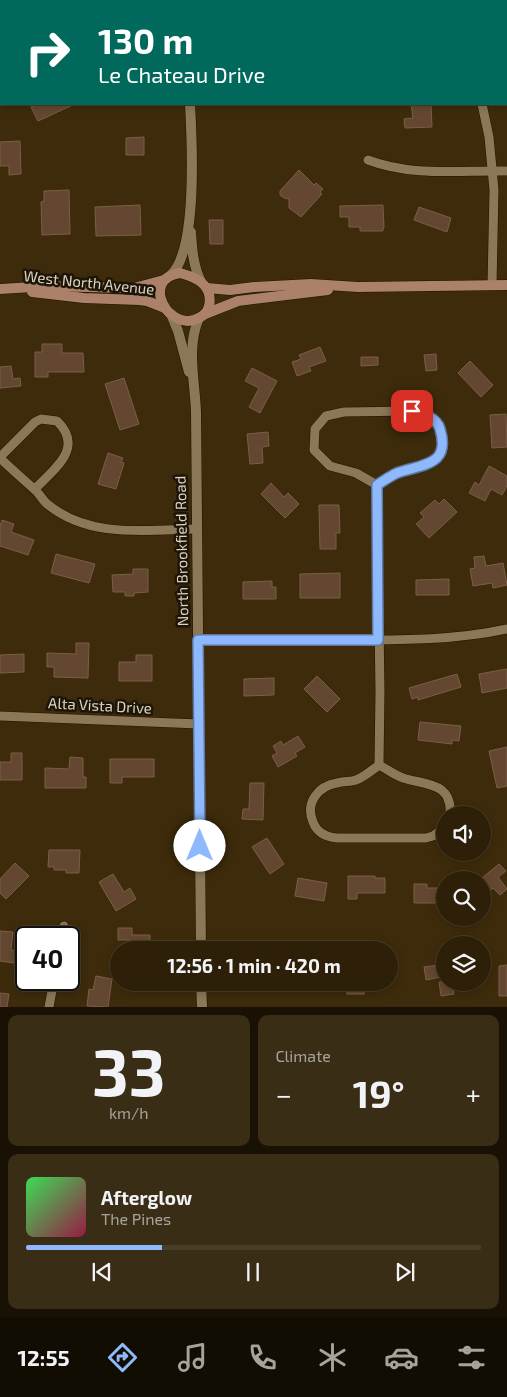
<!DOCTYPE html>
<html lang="en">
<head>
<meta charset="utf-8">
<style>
  :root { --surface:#2e2008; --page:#3a2d16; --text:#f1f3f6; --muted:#a7a39c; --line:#493e29; --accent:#8eb9fc }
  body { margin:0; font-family:"Exo 2",sans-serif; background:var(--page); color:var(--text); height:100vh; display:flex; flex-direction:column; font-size:19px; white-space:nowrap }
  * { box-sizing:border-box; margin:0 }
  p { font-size:16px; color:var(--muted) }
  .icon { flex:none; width:28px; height:28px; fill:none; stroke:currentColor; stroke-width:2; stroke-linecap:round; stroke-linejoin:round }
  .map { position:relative; height:1007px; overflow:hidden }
  .sheet { display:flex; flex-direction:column; gap:8px; padding:8px; background:#191204; flex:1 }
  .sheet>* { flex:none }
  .top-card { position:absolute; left:0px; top:0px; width:508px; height:105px; box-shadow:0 2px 8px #0003,0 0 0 1px var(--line); background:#00695c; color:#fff; overflow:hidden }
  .tools { position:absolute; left:436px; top:806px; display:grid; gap:10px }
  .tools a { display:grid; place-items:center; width:55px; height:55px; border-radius:50%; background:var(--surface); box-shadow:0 2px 8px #0003,0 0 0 1px var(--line); font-size:25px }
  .speed { position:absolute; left:15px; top:926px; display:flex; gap:10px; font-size:25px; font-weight:700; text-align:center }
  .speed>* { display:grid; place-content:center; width:65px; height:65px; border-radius:50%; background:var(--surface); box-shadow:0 2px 8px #0003,0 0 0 1px var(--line); line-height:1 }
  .speed .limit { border:2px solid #111; border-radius:8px; background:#fff; color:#111 }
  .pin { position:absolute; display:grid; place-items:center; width:42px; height:42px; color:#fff; margin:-21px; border-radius:10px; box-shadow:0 2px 8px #0006 }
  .me { position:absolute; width:55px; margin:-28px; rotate:0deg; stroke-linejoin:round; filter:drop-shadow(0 0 4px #0008) }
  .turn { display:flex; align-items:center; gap:18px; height:105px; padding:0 15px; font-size:22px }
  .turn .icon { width:65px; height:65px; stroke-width:2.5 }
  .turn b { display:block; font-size:35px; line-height:42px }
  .big { font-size:38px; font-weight:700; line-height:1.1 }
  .sheet .tile { flex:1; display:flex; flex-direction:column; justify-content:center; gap:8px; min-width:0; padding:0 18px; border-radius:10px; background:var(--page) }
  .sheet .dial { align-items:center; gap:0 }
  .dial b { font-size:65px; line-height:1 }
  .song { display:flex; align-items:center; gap:15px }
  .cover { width:60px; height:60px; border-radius:8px; background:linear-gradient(135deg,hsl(130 70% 55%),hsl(340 70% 35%)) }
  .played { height:5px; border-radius:2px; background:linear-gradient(90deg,var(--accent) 30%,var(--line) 30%) }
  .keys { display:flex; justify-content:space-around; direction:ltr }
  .heat { display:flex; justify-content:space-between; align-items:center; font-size:28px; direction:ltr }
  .sheet .tiles { flex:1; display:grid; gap:8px; grid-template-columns:1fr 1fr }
  .tile:last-child { grid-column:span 2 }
  .trip { position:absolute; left:110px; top:941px; width:288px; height:50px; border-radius:25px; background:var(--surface); box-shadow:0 2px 8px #0003,0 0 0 1px var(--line); font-weight:700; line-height:50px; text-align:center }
  .tabs { display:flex; height:80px; justify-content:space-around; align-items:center; background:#120d03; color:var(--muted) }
  .tabs .icon { width:35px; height:35px }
  .tabs .on { color:var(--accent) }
  .tabs b { font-size:22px; color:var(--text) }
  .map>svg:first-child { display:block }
</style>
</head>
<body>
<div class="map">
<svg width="507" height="1007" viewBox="0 0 507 1007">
  <rect width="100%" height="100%" fill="#3d2b0b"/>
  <g fill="#644730" stroke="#7c5e46">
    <polygon points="38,104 75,104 38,121 31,107"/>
    <polygon points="411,104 431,104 432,127 405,128 404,119 413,118"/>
    <polygon points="144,137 144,155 126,155 126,138"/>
    <polygon points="20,141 21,174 9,175 9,166 0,166 0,142"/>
    <polygon points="299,170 314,185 316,183 323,189 320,192 322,194 301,217 289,208 289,199 284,198 280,195 280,191"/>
    <polygon points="69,190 70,234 42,235 41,202 44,201 44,191"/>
    <polygon points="140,205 141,235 96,236 95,207"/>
    <polygon points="383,205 384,228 383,228 383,231 360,231 360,227 349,227 349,217 340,217 340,206"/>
    <polygon points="419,207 451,218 447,232 414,220"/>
    <polygon points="209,220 223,220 223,244 210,244"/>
    <polygon points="42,344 62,344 62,353 83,353 84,372 48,372 48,377 35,377 35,352 42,352"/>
    <polygon points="320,347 326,361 309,367 311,371 297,376 292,362 301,359 299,355"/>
    <polygon points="436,354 437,370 426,371 424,355"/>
    <polygon points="361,357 378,357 378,365 361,366"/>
    <polygon points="470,361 493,385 481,397 458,373"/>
    <polygon points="11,366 13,379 20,378 21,386 0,388 0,367"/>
    <polygon points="252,368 277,381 260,413 249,407 259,388 245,381"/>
    <polygon points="124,378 139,424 120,430 105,384"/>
    <polygon points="506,414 507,447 492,448 490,415"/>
    <polygon points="268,432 269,446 262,447 263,463 250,464 247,434"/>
    <polygon points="108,453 123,458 121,462 124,463 116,489 98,484"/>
    <polygon points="489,466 507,476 507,486 502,495 491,489 485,501 469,493 475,482 479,485"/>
    <polygon points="271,483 284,497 288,493 299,504 285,518 261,494"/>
    <polygon points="444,499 457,512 429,538 416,524 424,517 420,513 435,500 439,504"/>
    <polygon points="319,505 339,505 340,533 336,533 336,549 320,549"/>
    <polygon points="2,520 14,524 11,532 34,540 28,555 0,546 0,526"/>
    <polygon points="56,554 95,564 89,583 51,573"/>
    <polygon points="484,556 486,566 503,563 507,585 493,588 492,583 473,586 470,569 475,568 474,557"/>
    <polygon points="133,569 148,569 148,592 134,593 134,596 125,596 125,592 113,592 112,575 133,574"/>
    <polygon points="340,573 340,598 300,598 300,574"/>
    <polygon points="449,579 449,595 416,595 416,580"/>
    <polygon points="272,581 272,587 276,587 276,599 243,599 243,582"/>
    <polygon points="76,643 89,643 88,678 54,677 54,667 47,667 47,653 76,654"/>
    <polygon points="24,654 24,672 0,673 0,655"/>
    <polygon points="136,655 152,655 152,681 119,681 119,662 136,662"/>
    <polygon points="507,669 507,688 482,693 479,674"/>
    <polygon points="457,674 461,687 418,700 418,697 412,699 409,688"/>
    <polygon points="317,676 340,699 327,712 304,689"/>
    <polygon points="274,678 274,695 244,696 244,679"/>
    <polygon points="420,722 461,726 459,741 452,740 452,744 418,740"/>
    <polygon points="298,736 305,747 295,753 297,756 278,767 272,756 277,753 273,746 281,741 283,745"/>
    <polygon points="507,747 507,786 497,788 489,751"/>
    <polygon points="11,753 22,753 22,780 0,780 0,762 11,762"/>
    <polygon points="70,757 83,758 83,777 86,777 86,788 45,788 45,768 69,769"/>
    <polygon points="110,759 154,759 154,777 122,777 122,783 110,783"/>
    <polygon points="250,783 264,783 263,820 242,819 243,809 249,809"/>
    <polygon points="267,838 284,864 270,874 252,847"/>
    <polygon points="49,850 80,850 79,873 66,873 66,870 54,870 54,867 48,867"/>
    <polygon points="15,863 29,876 6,899 0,893 0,879"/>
    <polygon points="499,864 506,871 498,877 507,889 500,895 493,888 482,897 482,878"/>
    <polygon points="113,874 124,892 130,888 136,899 116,911 99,882"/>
    <polygon points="348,876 375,876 375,878 385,878 385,893 357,893 357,899 348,899"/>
    <polygon points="298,878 327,883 324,901 295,896"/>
    <polygon points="414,884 427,884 427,888 445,888 445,903 414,903"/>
    <polygon points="118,928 132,928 132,935 150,935 150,948 129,950 129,940 118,940"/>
    <polygon points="0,931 13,932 11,950 15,951 14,963 0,961"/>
    <polygon points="439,965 441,977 426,980 424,967"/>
    <polygon points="507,965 507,996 499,996 499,966"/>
    <polygon points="96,976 112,979 108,1007 87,1006 89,989 93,990"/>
    <polygon points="439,982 452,982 454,994 441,996"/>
    <rect x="347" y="984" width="17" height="10"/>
    <polygon points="0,993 9,994 7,1007 0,1007"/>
  </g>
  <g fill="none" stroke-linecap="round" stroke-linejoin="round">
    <g stroke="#211400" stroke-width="10">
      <g id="minor">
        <polyline points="0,78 1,78"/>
        <polyline points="482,104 489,137 494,190 492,285"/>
        <path d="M 368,160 C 412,177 461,170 507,171"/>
        <path d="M 412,411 C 422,412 437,418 440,429 C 451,466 423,464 397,473 C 390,476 384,481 377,485 L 356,473 L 330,466 L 314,450 L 315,429 L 326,416 L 344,412 Z"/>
        <path d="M 0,457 L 35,422 L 41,419 L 57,421 C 85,448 54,469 35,489"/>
        <path d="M 0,458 C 11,469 23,479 34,489 C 39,493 42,499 46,503 C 88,539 146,530 197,529"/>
        <polyline points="377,485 380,691 379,765"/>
        <path d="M 198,640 C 250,640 303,639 355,640 C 405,640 457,640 507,629"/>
        <polyline points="0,716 199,724"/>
        <path d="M 445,827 L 433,836 L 426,838 L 337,838 C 326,837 317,833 313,822 C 305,803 318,786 337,783 C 343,781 351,782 356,780 C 364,777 372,770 379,765 C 387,769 394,775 403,778 C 425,785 453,782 450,815"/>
        <polyline points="62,938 64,926"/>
        <polyline points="49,1007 54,980"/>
      </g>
    </g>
    <g stroke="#211400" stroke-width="11">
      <g id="tertiary">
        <polyline points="186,0 186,1"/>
        <path d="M 191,232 C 192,249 193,265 201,282"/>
        <path d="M 171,275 C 198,249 192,141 190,104"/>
        <polyline points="171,314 178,331 189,372"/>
        <path d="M 199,318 C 186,347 195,382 196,412 L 201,950"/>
        <polyline points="201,982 202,1007"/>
      </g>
    </g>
    <g stroke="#211400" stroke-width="11">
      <g id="secondary">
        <path d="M 180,273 C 187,275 195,277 201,282 C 213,292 213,311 199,318 C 169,334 139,279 180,273 Z"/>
        <polyline points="207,288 230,290 254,287 311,284 358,287 507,285"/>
        <polyline points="0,289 49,286 124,288 134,288 164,280"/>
        <polyline points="32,292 84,298 139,300 147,301 165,308"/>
        <polyline points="205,314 238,301 328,290"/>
      </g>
    </g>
    <use href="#minor" stroke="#8c7857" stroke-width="9"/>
    <use href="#tertiary" stroke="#8c7857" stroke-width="10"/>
    <use href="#secondary" stroke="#ab816a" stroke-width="10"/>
  </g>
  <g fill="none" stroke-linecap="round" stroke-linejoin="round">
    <g stroke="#5c78a4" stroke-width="12">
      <path id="route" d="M 200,846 L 198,640 L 378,640 L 377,485 C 384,481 390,476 397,473 C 422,464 451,466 440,429 C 437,418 422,412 412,411"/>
    </g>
    <use href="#route" stroke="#8eb9fc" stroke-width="9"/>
  </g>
  <g text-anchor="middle" stroke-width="5" stroke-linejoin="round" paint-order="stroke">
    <g font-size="15" fill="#dfd4c3" stroke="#1d1608">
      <text transform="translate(89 283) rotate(6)" y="5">West North Avenue</text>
      <text transform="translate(182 551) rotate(-91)" y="5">North Brookfield Road</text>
      <text transform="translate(100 706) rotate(3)" y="5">Alta Vista Drive</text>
    </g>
  </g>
</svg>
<div class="tools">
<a><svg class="icon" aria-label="sound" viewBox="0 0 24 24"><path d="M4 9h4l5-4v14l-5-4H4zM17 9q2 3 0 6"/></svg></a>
<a><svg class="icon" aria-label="search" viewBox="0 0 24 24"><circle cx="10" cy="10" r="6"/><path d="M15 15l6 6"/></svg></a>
<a><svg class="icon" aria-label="layers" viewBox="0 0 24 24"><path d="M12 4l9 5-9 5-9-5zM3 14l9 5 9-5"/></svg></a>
</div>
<div class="speed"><div class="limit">40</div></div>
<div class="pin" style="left:412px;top:411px;background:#d93025"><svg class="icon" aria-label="arrive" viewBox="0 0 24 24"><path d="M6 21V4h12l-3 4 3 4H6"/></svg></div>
<svg class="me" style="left:200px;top:846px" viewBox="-20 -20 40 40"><circle r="19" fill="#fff"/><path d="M0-13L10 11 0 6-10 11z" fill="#8eb9fc"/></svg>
<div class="trip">12:56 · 1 min · 420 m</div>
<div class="top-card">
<div class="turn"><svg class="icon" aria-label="right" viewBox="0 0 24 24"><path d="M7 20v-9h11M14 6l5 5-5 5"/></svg><div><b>130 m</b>Le Chateau Drive</div></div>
</div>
</div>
<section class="sheet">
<div class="tiles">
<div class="tile dial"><b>33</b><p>km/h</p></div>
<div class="tile"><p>Climate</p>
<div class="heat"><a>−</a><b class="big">19°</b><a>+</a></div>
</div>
<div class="tile">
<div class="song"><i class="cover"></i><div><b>Afterglow</b><p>The Pines</p></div></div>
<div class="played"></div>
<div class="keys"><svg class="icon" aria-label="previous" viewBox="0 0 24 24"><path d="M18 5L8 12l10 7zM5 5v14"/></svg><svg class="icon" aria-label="pause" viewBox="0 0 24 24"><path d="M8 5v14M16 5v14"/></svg><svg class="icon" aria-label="next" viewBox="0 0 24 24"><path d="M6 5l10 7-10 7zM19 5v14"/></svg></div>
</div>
</div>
</section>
<nav class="tabs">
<b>12:55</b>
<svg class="icon on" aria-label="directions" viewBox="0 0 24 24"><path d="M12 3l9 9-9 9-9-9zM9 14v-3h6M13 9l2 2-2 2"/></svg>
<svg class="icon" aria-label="music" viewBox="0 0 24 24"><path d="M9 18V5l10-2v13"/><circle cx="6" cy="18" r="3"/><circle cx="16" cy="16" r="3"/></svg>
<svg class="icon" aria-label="phone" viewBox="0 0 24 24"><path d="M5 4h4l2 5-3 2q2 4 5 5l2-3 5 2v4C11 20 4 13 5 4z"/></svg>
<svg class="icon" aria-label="climate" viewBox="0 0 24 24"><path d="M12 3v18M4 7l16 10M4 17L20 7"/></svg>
<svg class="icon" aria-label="car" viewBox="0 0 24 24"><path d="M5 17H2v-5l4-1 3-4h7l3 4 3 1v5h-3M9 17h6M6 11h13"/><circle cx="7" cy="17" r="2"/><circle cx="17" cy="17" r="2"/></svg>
<svg class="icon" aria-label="filters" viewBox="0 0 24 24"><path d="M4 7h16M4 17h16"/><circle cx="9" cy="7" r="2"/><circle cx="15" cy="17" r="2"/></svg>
</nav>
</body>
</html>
